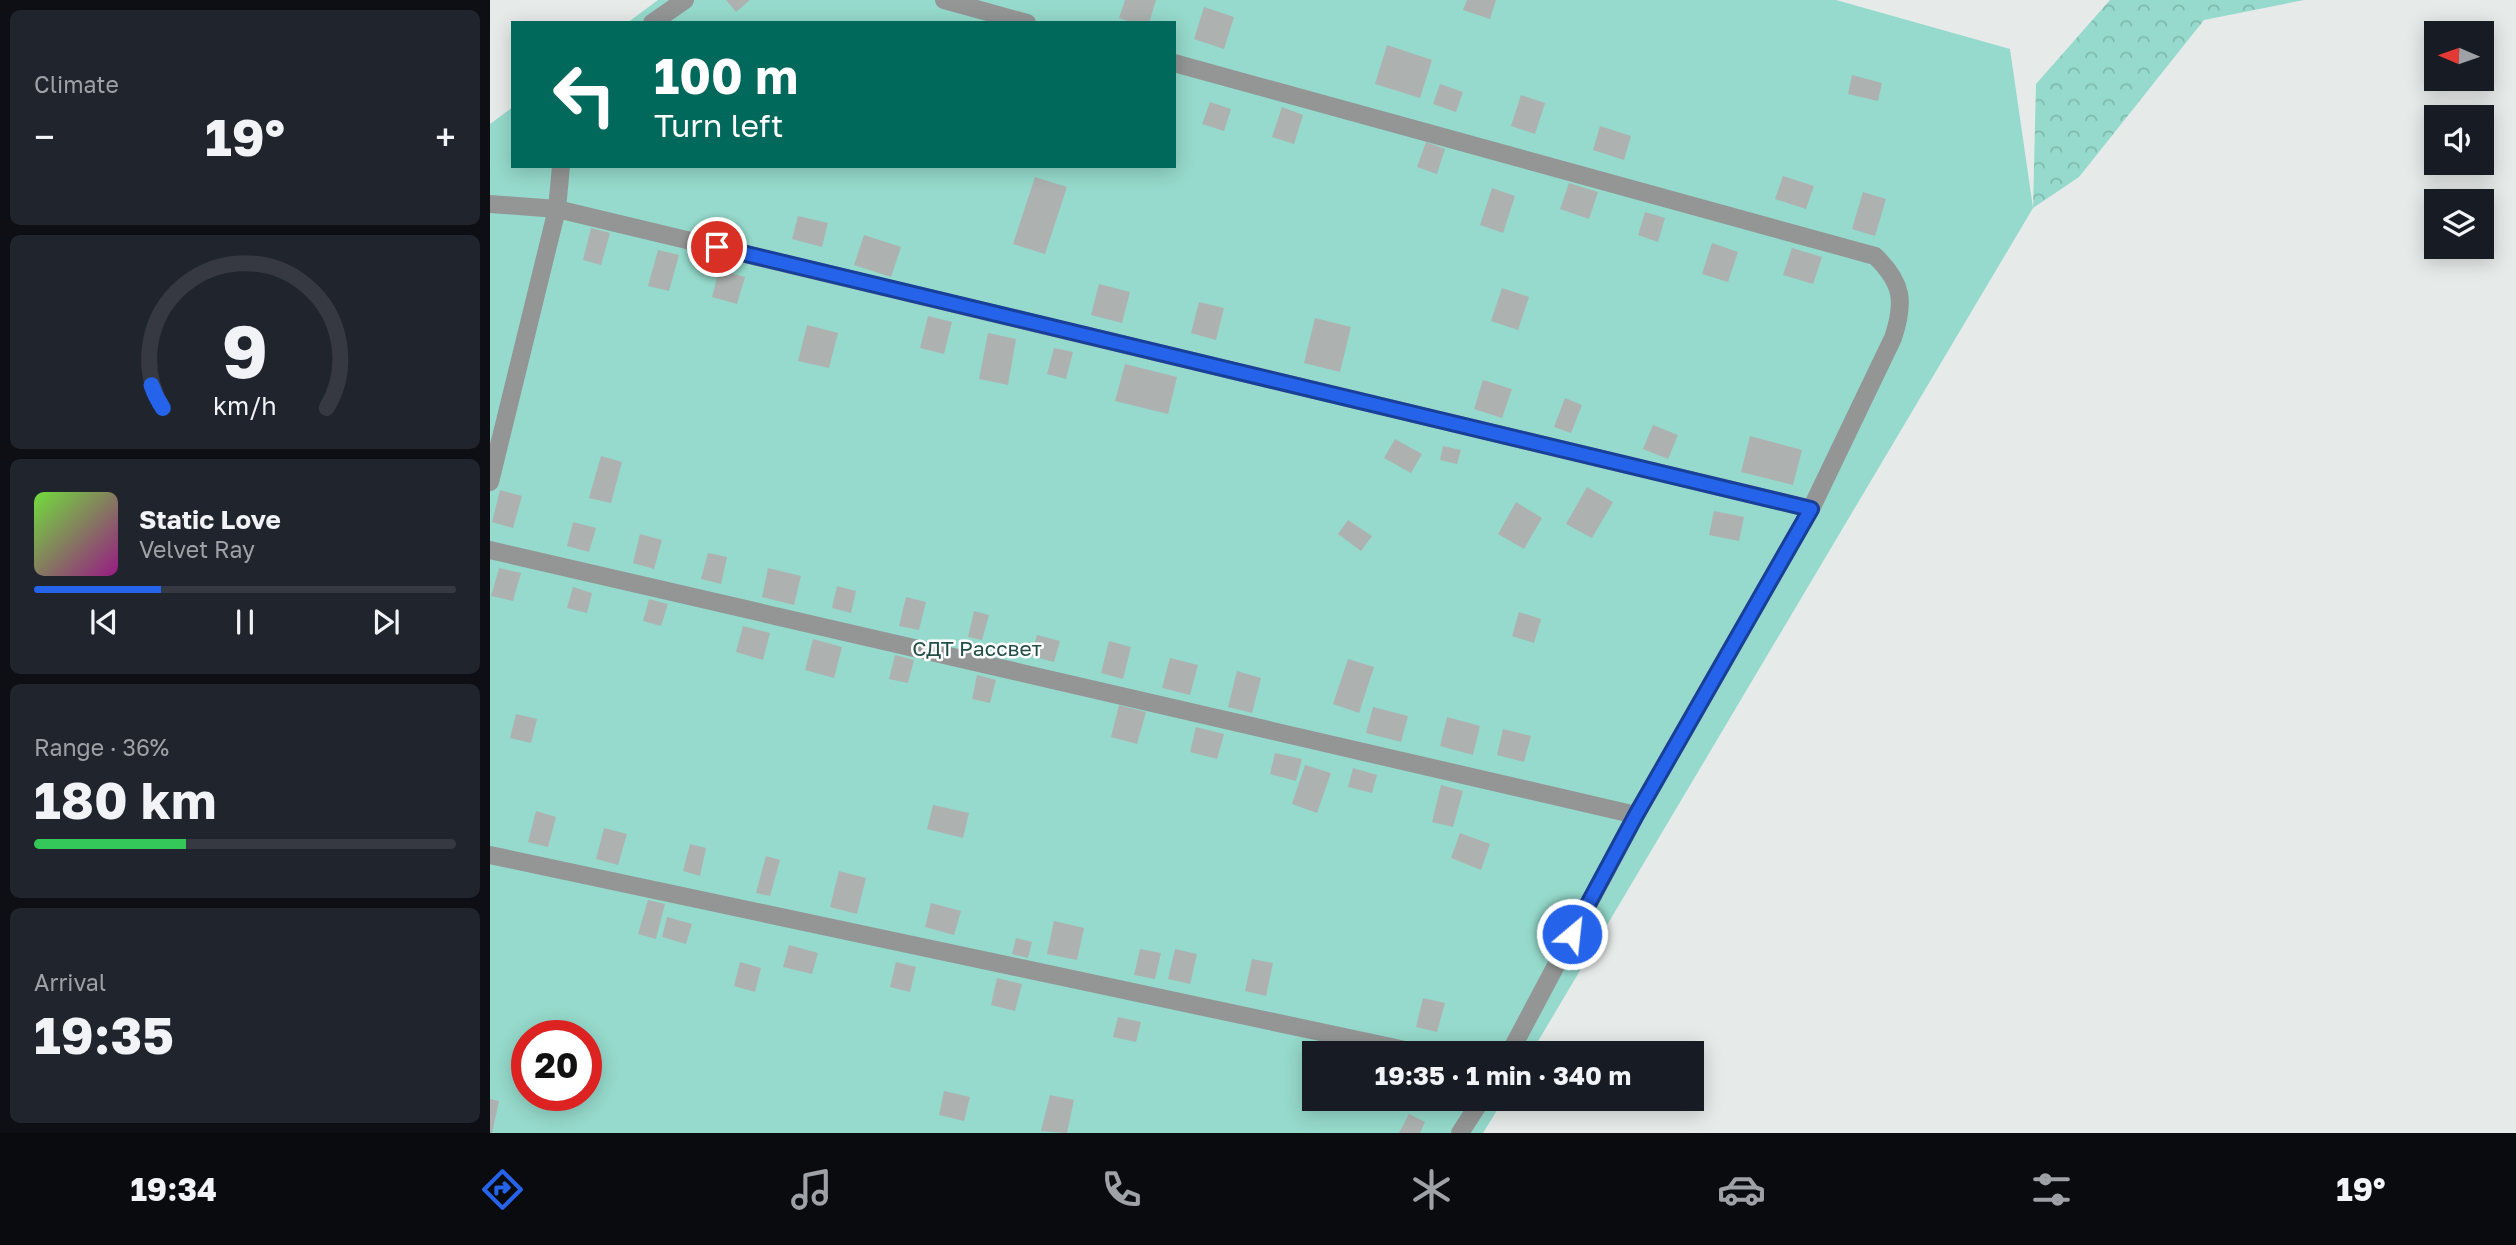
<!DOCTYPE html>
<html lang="en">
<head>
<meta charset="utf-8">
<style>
  :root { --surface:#171b24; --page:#20242c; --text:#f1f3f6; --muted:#9ea1a6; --line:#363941; --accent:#2563eb }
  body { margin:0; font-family:"Golos Text",sans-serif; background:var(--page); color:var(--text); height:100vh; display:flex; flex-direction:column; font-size:26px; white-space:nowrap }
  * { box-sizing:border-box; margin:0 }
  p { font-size:23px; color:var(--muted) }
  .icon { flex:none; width:38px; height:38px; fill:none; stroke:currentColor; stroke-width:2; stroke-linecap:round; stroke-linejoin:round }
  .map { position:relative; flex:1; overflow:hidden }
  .sheet { display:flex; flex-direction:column; gap:10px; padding:10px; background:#0d0f14; width:490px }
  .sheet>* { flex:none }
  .top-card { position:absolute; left:21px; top:21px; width:665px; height:147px; border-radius:0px; box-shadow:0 4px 18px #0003; background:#00695c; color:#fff; overflow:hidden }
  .needle { width:46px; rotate:272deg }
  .buttons { position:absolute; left:1934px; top:21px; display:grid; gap:14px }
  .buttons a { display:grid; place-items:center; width:70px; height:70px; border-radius:0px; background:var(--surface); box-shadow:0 4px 18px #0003; font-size:35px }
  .speed { position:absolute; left:21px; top:1020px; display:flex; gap:14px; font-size:35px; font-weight:700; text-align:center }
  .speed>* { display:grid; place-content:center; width:91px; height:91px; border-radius:50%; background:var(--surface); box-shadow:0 4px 18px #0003; line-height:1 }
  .speed .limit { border:10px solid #d22; background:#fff; color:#111 }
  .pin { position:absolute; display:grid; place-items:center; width:60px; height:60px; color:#fff; margin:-30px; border:4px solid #fff; border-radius:50%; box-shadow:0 2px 7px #0007 }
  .me { position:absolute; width:77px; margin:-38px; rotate:28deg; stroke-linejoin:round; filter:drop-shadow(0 0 5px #0008) }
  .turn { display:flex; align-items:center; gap:24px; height:147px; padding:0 28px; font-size:32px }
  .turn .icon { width:91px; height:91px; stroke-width:2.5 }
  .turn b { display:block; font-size:49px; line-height:60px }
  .big { font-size:52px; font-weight:700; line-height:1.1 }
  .sheet .card { flex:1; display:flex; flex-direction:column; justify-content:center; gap:10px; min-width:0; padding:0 24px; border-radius:10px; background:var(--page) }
  .sheet .dial { align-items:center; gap:0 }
  .dial svg { height:182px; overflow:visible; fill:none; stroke:var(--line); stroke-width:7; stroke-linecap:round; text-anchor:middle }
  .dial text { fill:var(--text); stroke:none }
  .song { display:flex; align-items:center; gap:21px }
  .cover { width:84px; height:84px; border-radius:10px; background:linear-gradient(135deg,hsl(100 70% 55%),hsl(310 70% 35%)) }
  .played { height:7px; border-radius:4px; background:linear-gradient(90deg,var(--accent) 30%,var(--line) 30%) }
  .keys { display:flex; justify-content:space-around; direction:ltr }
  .heat { display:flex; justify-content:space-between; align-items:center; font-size:38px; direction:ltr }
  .charge { height:10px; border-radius:5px; background:linear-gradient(90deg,#34c759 36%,var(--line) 0) }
  .trip { position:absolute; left:812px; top:1041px; width:402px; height:70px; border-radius:0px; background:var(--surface); box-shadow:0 4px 18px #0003; font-weight:700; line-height:70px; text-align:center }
  .tabs { display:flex; height:112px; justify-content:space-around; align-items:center; background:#090b0e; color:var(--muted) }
  .tabs .icon { width:49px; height:49px }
  .tabs .selected { color:var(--accent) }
  .tabs b { font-size:32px; color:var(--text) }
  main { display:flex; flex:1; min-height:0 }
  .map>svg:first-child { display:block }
</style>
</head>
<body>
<main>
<section class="sheet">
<div class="card"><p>Climate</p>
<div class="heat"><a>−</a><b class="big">19°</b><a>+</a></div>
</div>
<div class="card dial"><svg viewBox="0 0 100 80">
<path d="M14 69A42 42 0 1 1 86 69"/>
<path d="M14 69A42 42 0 0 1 9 59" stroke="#2563eb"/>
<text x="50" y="56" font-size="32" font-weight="700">9</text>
<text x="50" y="72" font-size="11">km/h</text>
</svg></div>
<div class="card">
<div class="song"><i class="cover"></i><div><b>Static Love</b><p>Velvet Ray</p></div></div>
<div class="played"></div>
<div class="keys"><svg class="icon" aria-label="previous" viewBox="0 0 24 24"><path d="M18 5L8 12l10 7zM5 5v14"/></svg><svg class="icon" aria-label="pause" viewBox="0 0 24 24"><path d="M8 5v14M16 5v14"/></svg><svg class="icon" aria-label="next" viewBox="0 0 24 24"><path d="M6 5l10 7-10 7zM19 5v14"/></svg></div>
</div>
<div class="card"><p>Range · 36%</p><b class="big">180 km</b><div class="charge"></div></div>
<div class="card"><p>Arrival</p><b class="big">19:35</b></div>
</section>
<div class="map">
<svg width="2026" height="1133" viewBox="0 0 2026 1133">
  <defs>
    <pattern id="forest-crowns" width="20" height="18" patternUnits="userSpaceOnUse" patternTransform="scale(1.75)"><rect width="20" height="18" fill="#95dacc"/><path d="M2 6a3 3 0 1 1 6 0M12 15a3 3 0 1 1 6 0" fill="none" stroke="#7fbaae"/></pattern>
  </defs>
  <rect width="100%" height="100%" fill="#e6eae9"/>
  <polygon fill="url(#forest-crowns)" points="1620,0 1814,0 1714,20 1589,177 1543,208 1546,84"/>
  <path fill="#95dacc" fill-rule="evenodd" d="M 168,0 L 1346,0 L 1520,49 L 1543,208 L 1041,1053 L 824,1054 L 824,1099 L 1014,1099 L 993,1133 L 0,1133 L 0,124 L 23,107 L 23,166 L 684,166 L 684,23 L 137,23 ZM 37,1036 L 96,1036 L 96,1096 L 37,1096 Z"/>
  <g fill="#adb2b1">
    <polygon points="236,0 260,0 246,12"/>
    <polygon points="635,0 666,0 659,23 644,23 629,18"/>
    <polygon points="977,0 1006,0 1000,19 973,10"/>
    <polygon points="714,7 744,17 734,49 704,39"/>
    <polygon points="897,45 942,60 930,98 885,84"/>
    <polygon points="1362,75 1392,83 1388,101 1358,94"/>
    <polygon points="950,84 973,92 966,112 943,104"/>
    <polygon points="1031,95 1055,103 1045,134 1021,126"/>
    <polygon points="720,102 741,109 734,131 712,124"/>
    <polygon points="792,107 813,115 804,144 782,137"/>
    <polygon points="1110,126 1141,136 1134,160 1103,150"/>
    <polygon points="936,142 955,149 947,174 927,167"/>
    <polygon points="1293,176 1324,186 1316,209 1285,199"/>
    <polygon points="545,177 577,187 555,254 523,244"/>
    <polygon points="1079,183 1108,192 1099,219 1070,209"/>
    <polygon points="1002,188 1025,196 1013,233 990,225"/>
    <polygon points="1373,192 1396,199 1385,236 1362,229"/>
    <polygon points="1155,212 1175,218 1168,242 1148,235"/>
    <polygon points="308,216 338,223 332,247 302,239"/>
    <polygon points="101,228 120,233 111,265 93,260"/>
    <polygon points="374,235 411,247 401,277 364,265"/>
    <polygon points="1222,243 1248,252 1238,282 1212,274"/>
    <polygon points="1302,248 1332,257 1323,284 1293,275"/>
    <polygon points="168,250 189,255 179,291 158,286"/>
    <polygon points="229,270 255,277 247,304 222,297"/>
    <polygon points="609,284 640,292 632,323 601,315"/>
    <polygon points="1012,288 1039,297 1028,330 1001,321"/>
    <polygon points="709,302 734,308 726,340 701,333"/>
    <polygon points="438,316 462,322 454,354 430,348"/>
    <polygon points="825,318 861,327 850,372 814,363"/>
    <polygon points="317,325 348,333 339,368 308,361"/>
    <polygon points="498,333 526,339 518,385 489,379"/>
    <polygon points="564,348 583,352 576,379 557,374"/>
    <polygon points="635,364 687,377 678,414 625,401"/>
    <polygon points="993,380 1022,389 1012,418 984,409"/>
    <polygon points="1075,398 1092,405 1081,433 1064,427"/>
    <polygon points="1163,425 1188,435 1178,459 1153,449"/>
    <polygon points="1260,436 1312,450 1303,485 1251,472"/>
    <polygon points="905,439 932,454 921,473 894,458"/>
    <polygon points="953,446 971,450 967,464 950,460"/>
    <polygon points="111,456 132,462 121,503 99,498"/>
    <polygon points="1097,487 1123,502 1102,538 1076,524"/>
    <polygon points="10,490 32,496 23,528 2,522"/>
    <polygon points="1026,502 1052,518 1034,549 1008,534"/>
    <polygon points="1224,511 1254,517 1249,541 1219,535"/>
    <polygon points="858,520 882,536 871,551 848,534"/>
    <polygon points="83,522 106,528 99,552 77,546"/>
    <polygon points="150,534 172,540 164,569 143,563"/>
    <polygon points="218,553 237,557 231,584 211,579"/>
    <polygon points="9,568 31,573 23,601 1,596"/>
    <polygon points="278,568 311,576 304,605 272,597"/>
    <polygon points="347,586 366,591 361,613 342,608"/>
    <polygon points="83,587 102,593 97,613 77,608"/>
    <polygon points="416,597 436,602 429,630 409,626"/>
    <polygon points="159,599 178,604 171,626 153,621"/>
    <polygon points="484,611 499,615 492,640 478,637"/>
    <polygon points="1029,612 1051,619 1044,643 1022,636"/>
    <polygon points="253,626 280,633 273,660 246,652"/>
    <polygon points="547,635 570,641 564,662 541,656"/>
    <polygon points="323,639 352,647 344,678 315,670"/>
    <polygon points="619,641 641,647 633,679 611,673"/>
    <polygon points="405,655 424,660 418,683 399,679"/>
    <polygon points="680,658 708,665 700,695 672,688"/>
    <polygon points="858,659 884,667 869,713 843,704"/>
    <polygon points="747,671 771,678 762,713 738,707"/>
    <polygon points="487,675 506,680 500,703 482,699"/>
    <polygon points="629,705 656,712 647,744 621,737"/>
    <polygon points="883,707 918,716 911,742 876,733"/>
    <polygon points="26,714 47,719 41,743 20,738"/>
    <polygon points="957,717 990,726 983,755 950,746"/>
    <polygon points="706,727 734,734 727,759 700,752"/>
    <polygon points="1013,729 1041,736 1034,762 1007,755"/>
    <polygon points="785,753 812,759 806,781 780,774"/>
    <polygon points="815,765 841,773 827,813 802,804"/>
    <polygon points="863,768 887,775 882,793 858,787"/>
    <polygon points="951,785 973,791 963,827 942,822"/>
    <polygon points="443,805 479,813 473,838 437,829"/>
    <polygon points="46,811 66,817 58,847 38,842"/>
    <polygon points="114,828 137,834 128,865 106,859"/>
    <polygon points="970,833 1000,844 991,870 961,858"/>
    <polygon points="200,844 216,848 210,876 193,871"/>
    <polygon points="276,856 290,860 280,896 266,893"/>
    <polygon points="349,871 376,878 367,914 340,907"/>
    <polygon points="158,900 175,904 166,939 148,934"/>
    <polygon points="441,903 471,911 464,935 435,927"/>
    <polygon points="177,917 202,924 196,944 172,937"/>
    <polygon points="564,921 594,928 587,960 557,954"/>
    <polygon points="526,938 542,942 538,958 522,954"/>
    <polygon points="299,945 328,953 322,974 293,967"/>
    <polygon points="650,949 671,953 665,979 644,975"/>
    <polygon points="685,949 707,954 700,984 678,979"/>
    <polygon points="762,959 783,963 776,996 755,991"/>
    <polygon points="250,962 271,968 265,992 244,986"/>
    <polygon points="406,962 426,967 420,992 400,987"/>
    <polygon points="507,978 532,984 525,1011 501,1005"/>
    <polygon points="933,998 955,1003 947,1032 926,1027"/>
    <polygon points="628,1017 651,1022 646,1042 623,1037"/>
    <polygon points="454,1091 480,1097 474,1121 449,1115"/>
    <polygon points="560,1095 584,1100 577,1133 551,1131"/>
    <polygon points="0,1099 9,1101 2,1133 0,1133"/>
    <polygon points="919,1114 935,1122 930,1133 909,1133"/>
  </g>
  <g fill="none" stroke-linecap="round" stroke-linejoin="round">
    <g stroke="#949695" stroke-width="18">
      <polyline points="454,0 537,23"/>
      <polyline points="162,23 195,0"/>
      <path d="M 684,63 L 1385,256 C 1413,283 1415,302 1403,338 L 1321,509 L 1146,815 L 1019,1054"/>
      <polyline points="71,166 67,209 1321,509"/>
      <polyline points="0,204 67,209 0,482"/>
      <polyline points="0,550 1146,815"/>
      <polyline points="0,855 934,1054"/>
      <polyline points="970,1133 992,1099"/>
    </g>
  </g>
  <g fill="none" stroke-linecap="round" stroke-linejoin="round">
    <g stroke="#184099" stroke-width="18">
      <polyline id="route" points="227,247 1321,509 1146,815 1082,934"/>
    </g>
    <use href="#route" stroke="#2563eb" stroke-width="12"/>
  </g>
  <g text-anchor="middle" stroke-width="5" stroke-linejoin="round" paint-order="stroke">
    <g font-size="21" fill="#234f47" stroke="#fff">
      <text x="487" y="656">СДТ Рассвет</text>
    </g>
  </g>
</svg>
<div class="buttons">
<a><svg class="needle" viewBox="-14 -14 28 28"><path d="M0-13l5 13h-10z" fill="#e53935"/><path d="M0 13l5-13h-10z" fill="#9ea1a6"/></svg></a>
<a><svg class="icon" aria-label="sound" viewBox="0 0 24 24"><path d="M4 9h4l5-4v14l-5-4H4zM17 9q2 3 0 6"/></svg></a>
<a><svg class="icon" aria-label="layers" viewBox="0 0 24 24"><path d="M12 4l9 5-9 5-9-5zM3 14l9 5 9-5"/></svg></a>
</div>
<div class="speed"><div class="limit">20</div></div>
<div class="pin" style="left:227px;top:247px;background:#d93025"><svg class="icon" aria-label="arrive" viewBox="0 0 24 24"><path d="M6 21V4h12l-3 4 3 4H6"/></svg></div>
<svg class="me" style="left:1082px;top:934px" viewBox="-20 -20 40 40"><circle r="17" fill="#2563eb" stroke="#fff" stroke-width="3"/><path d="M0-11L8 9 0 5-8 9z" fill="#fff"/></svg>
<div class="trip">19:35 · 1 min · 340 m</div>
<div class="top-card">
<div class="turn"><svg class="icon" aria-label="left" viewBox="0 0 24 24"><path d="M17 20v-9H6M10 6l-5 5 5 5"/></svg><div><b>100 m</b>Turn left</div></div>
</div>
</div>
</main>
<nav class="tabs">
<b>19:34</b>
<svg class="icon selected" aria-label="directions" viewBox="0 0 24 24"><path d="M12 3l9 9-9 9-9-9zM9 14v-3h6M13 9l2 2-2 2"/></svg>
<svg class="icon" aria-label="music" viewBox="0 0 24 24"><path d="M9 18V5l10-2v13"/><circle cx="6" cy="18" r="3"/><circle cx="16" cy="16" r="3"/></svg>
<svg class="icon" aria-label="phone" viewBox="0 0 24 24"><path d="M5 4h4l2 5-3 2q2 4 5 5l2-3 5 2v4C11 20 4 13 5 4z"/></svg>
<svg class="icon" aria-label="climate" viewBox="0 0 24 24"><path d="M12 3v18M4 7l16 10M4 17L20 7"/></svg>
<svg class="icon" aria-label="car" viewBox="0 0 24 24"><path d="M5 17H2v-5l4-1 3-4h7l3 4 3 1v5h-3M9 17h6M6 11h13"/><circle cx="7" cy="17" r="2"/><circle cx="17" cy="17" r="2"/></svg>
<svg class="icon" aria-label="filters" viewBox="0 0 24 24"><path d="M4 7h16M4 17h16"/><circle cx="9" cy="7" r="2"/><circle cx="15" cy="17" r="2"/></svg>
<b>19°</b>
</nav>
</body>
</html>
